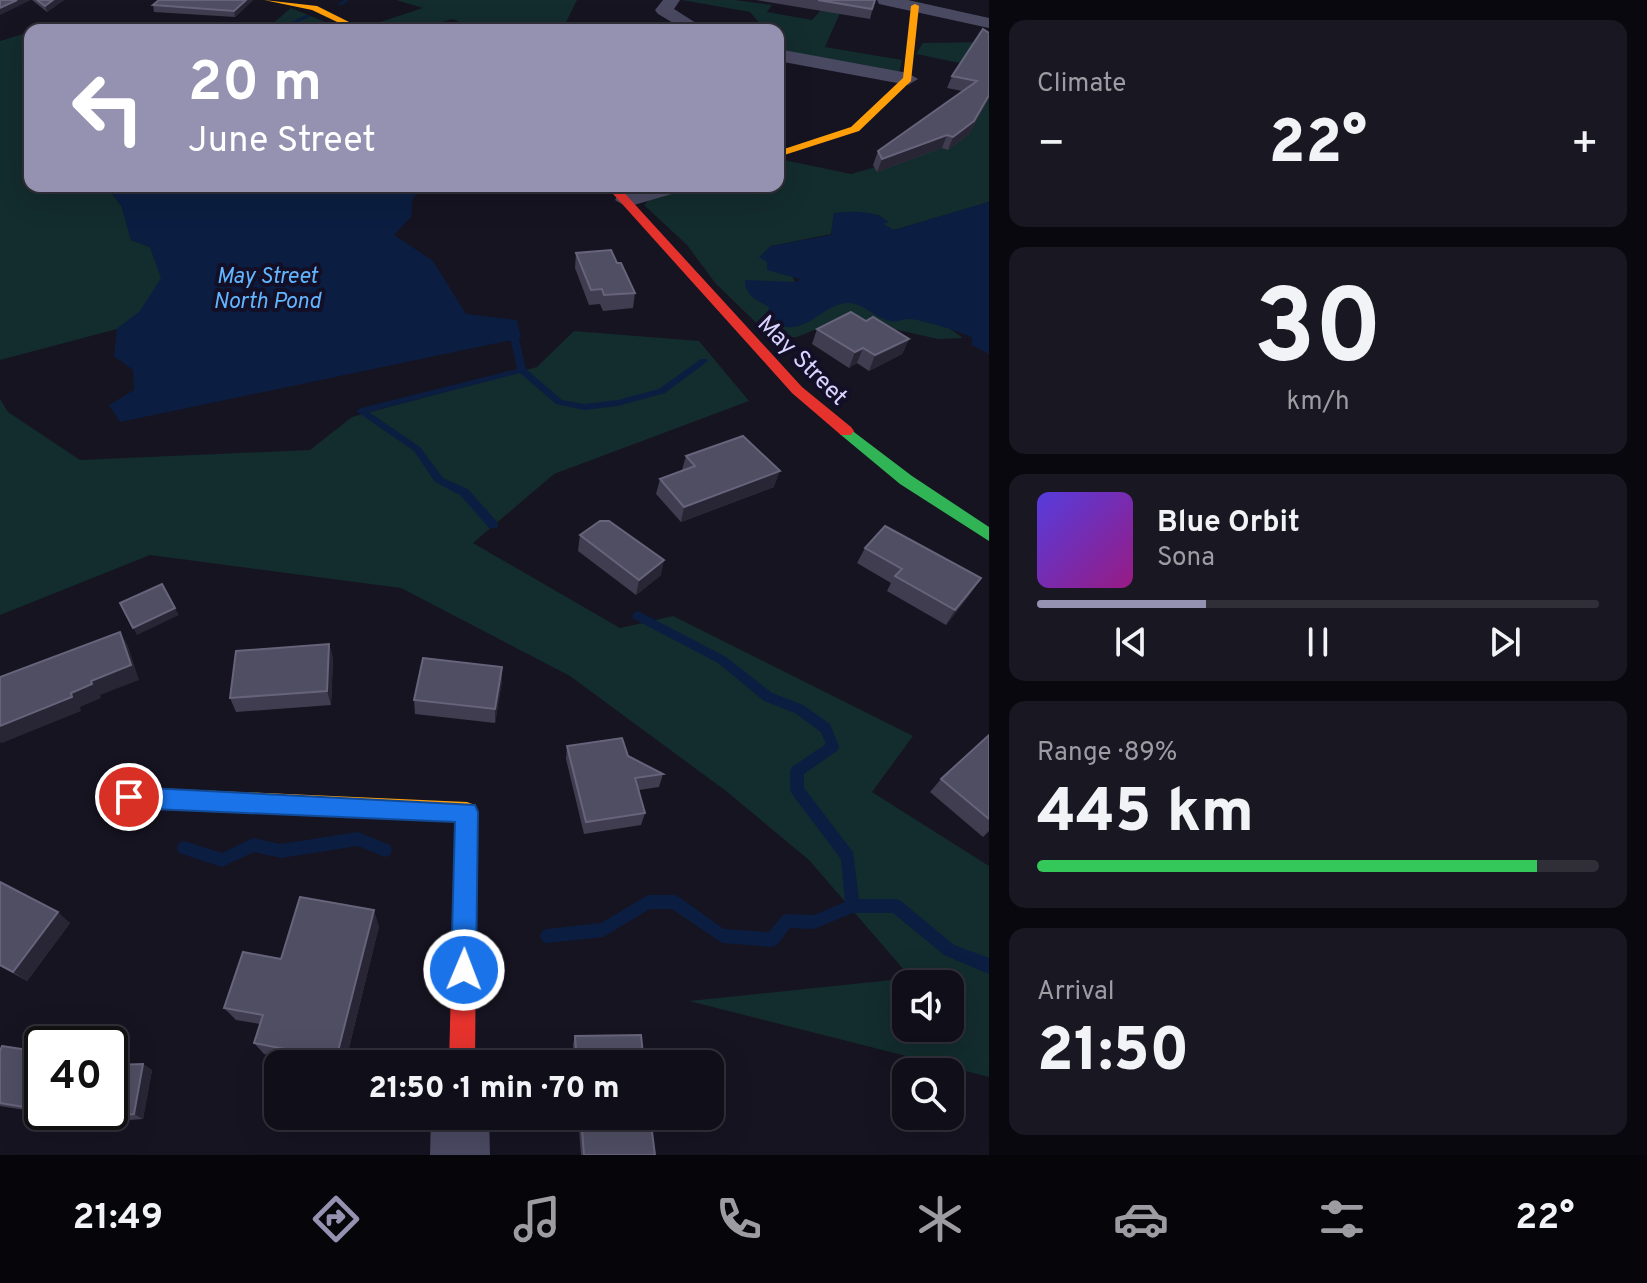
<!DOCTYPE html>
<html lang="en">
<head>
<meta charset="utf-8">
<style>
  :root { --surface:#100f19; --page:#191822; --text:#f1f3f6; --muted:#9c9ca2; --line:#302f38; --accent:#9591b1 }
  body { margin:0; font-family:Overpass,sans-serif; background:var(--page); color:var(--text); height:100vh; display:flex; flex-direction:column; font-size:30px; white-space:nowrap }
  * { box-sizing:border-box; margin:0 }
  p { font-size:26px; color:var(--muted) }
  .icon { flex:none; width:44px; height:44px; fill:none; stroke:currentColor; stroke-width:2; stroke-linecap:round; stroke-linejoin:round }
  .map { position:relative; flex:1; overflow:hidden }
  .details { display:flex; flex-direction:column; gap:20px; padding:20px; background:#09080e; width:658px }
  .details>* { flex:none }
  .hud { position:absolute; left:24px; top:24px; width:760px; height:168px; border-radius:16px; box-shadow:0 8px 32px #0002,0 0 0 2px var(--line); background:#9591b1; color:#fff; overflow:hidden }
  .buttons { position:absolute; left:892px; top:970px; display:grid; gap:16px }
  .buttons a { display:grid; place-items:center; width:72px; height:72px; border-radius:16px; background:var(--surface); box-shadow:0 8px 32px #0002,0 0 0 2px var(--line); font-size:40px }
  .speed { position:absolute; left:24px; top:1026px; display:flex; gap:16px; font-size:40px; font-weight:700; text-align:center }
  .speed>* { display:grid; place-content:center; width:104px; height:104px; border-radius:50%; background:var(--surface); box-shadow:0 8px 32px #0002,0 0 0 2px var(--line); line-height:1 }
  .speed .limit { border:4px solid #111; border-radius:12px; background:#fff; color:#111 }
  .pin { position:absolute; display:grid; place-items:center; width:68px; height:68px; color:#fff; margin:-34px; border:4px solid #fff; border-radius:50%; box-shadow:0 2px 8px #0007 }
  .me { position:absolute; width:88px; margin:-44px; rotate:1deg; stroke-linejoin:round; filter:drop-shadow(0 0 6px #0008) }
  .turn { display:flex; align-items:center; gap:28px; height:168px; padding:0 32px; font-size:36px }
  .turn .icon { width:104px; height:104px; stroke-width:2.5 }
  .turn b { display:block; font-size:56px; line-height:68px }
  .big { font-size:60px; font-weight:800; line-height:1.1 }
  .details .widget { flex:1; display:flex; flex-direction:column; justify-content:center; gap:12px; min-width:0; padding:0 28px; border-radius:16px; background:var(--page) }
  .details .dial { align-items:center; gap:0 }
  .dial b { font-size:104px; line-height:1 }
  .song { display:flex; align-items:center; gap:24px }
  .cover { width:96px; height:96px; border-radius:12px; background:linear-gradient(135deg,hsl(250 70% 55%),hsl(310 70% 35%)) }
  .played { height:8px; border-radius:4px; background:linear-gradient(90deg,var(--accent) 30%,var(--line) 30%) }
  .keys { display:flex; justify-content:space-around; direction:ltr }
  .heat { display:flex; justify-content:space-between; align-items:center; font-size:44px; direction:ltr }
  .charge { height:12px; border-radius:6px; background:linear-gradient(90deg,#34c759 89%,var(--line) 0) }
  .trip { position:absolute; left:264px; top:1050px; width:460px; height:80px; border-radius:16px; background:var(--surface); box-shadow:0 8px 32px #0002,0 0 0 2px var(--line); font-weight:800; line-height:80px; text-align:center }
  .dock { display:flex; height:128px; justify-content:space-around; align-items:center; background:#06060a; color:var(--muted) }
  .dock .icon { width:56px; height:56px }
  .dock .on { color:var(--accent) }
  .dock b { font-size:36px; color:var(--text) }
  main { display:flex; flex:1; min-height:0 }
  .map>svg:first-child { display:block }
</style>
</head>
<body>
<main>
<div class="map">
<svg width="989" height="1155" viewBox="0 0 989 1155">
  <rect width="100%" height="100%" fill="#161421"/>
  <g fill="#132c2d" fill-rule="evenodd">
    <polygon points="396,0 577,0 563,28 567,30 477,30 453,19 412,30 385,30 374,24 423,8"/>
    <polygon points="682,0 735,0 772,5 767,12 812,20 830,0 877,3 867,6 844,4 825,47 902,60 899,73 786,52 778,44 778,30 765,30 750,12"/>
    <polygon points="291,8 325,22 303,30 265,30"/>
    <polygon points="30,32 30,186 115,186 110,191 122,207 131,240 150,247 162,278 140,312 117,329 0,360 0,41"/>
    <polygon points="989,42 989,69 916,54 923,43"/>
    <polygon points="989,77 989,202 894,230 881,224 881,216 868,213 834,214 831,234 771,246 785,258 799,292 839,288 946,326 963,338 938,339 889,328 822,327 797,337 773,339 716,284 687,245 644,205 663,186 778,186 779,159 851,174 886,164"/>
    <path d="M 574,331 L 699,341 L 749,401 L 554,474 L 473,543 L 620,628 L 673,616 L 913,736 L 872,792 L 989,866 L 989,1077 L 689,1001 L 911,978 L 809,860 L 726,791 L 570,676 L 401,588 L 150,555 L 0,615 L 0,399 L 8,412 L 80,460 L 310,450 L 352,417 L 537,367 ZM 906,984 L 950,984 L 950,1028 L 906,1028 Z"/>
  </g>
  <g fill="#0b1e41">
    <polygon points="115,186 353,186 368,190 378,186 417,186 420,190 413,198 411,217 394,235 433,261 466,314 517,320 521,338 120,422 109,405 134,390 133,370 114,356 117,329 140,311 161,278 150,247 131,240 122,207 110,191"/>
    <path d="M 989,202 L 989,354 L 972,345 L 972,338 C 966,333 917,318 908,319 C 901,319 897,323 890,321 C 874,318 862,301 845,303 C 817,307 804,343 765,319 L 769,307 C 758,301 744,295 745,280 L 797,282 L 800,279 L 767,270 L 767,262 L 759,257 L 771,246 L 831,235 L 834,213 C 852,211 875,210 889,222 L 883,224 L 894,230 Z"/>
  </g>
  <g fill="none" stroke-linecap="round" stroke-linejoin="round">
    <g fill="#0b1e41" fill-rule="evenodd">
      <polygon points="344,0 349,0 343,5 339,5 339,3"/>
      <polygon points="306,15 311,16 286,28 288,30 282,30 279,28"/>
      <polygon points="503,334 518,337 519,339 526,369 562,400 584,404 618,400 659,389 701,359 707,359 708,361 665,393 618,406 584,410 556,404 520,373 369,412 420,447 443,478 468,489 497,522 498,525 497,528 489,528 460,495 435,482 414,451 356,411 361,408 517,369 511,341 500,339 500,335"/>
      <polygon points="638,611 726,657 772,693 803,705 830,724 839,746 838,750 804,774 804,788 853,852 859,899 896,899 901,901 954,945 989,958 989,974 944,955 893,913 853,913 814,929 790,928 777,945 772,947 722,943 672,909 650,909 603,937 547,943 542,941 540,936 542,931 547,929 601,923 648,895 674,895 679,897 724,929 769,932 782,916 787,914 814,915 845,902 841,859 792,794 790,790 790,771 792,767 826,744 821,732 795,713 764,701 718,663 634,619 632,616 634,613"/>
      <polygon points="358,832 390,845 392,850 390,855 385,857 358,846 281,858 254,852 222,867 179,853 177,848 179,843 184,841 222,853 253,838 281,844"/>
    </g>
    <g fill="#4a4962" fill-rule="evenodd">
      <polygon points="663,0 680,0 674,9 707,30 685,30 658,14 655,10"/>
      <polygon points="877,0 908,0 989,18 989,28 879,4"/>
      <polygon points="778,49 908,73 918,79 908,85 778,61"/>
      <polygon points="649,186 686,186 682,191 627,207 615,200 618,195"/>
      <polygon points="431,1116 489,1116 490,1155 430,1155"/>
    </g>
    <polygon fill="#30b455" fill-rule="evenodd" points="846,426 912,476 989,527 989,541 900,484 841,435 838,431"/>
    <g fill="#ff9f0a" fill-rule="evenodd">
      <polygon points="264,0 317,6 365,30 354,30 312,10"/>
      <polygon points="915,4 919,6 911,81 859,131 778,157 778,151 851,127 903,78 911,6"/>
      <polygon points="129,787 467,802 475,805 478,812 476,946 473,955 464,958 455,955 452,946 456,822 129,807 121,804 118,797 121,790"/>
    </g>
    <g fill="#e5322d" fill-rule="evenodd">
      <polygon points="606,186 618,186 802,387 851,427 854,431 851,435 841,435 792,393"/>
      <polygon points="464,934 473,937 476,946 475,1064 449,1064 452,946 455,937"/>
    </g>
  </g>
  <g fill="#403d50">
    <polygon points="32,0 64,0 47,12"/>
    <polygon points="159,0 253,0 235,17 154,12 153,5"/>
    <polygon points="756,0 875,0 870,19"/>
    <polygon points="989,33 989,98 969,134 948,150 942,148 877,172 873,165 878,151 962,91 947,88 952,76"/>
    <polygon points="576,253 617,263 635,293 633,308 603,311 600,304 589,305 575,268"/>
    <polygon points="866,321 909,339 902,354 869,371 857,363 849,368 812,344 817,329"/>
    <polygon points="686,456 774,487 681,522 656,494 660,479 682,470"/>
    <polygon points="580,535 661,575 636,595 578,551"/>
    <polygon points="865,548 971,593 946,625 887,591 891,583 857,563"/>
    <polygon points="329,644 333,658 331,705 236,712 230,698"/>
    <polygon points="502,667 502,681 495,723 415,714 414,700"/>
    <polygon points="989,735 989,831 983,837 930,792 941,779"/>
    <polygon points="567,746 628,756 663,774 659,787 639,790 645,813 641,825 584,834 566,759"/>
    <polygon points="0,882 70,923 27,981 0,966"/>
    <polygon points="379,926 345,1064 315,1064 264,1054 254,1043 260,1024 236,1020 224,1008 281,959"/>
    <polygon points="110,1029 120,1036 113,1065 143,1064 152,1070 143,1119 72,1124 61,1119 62,1116 0,1106 0,1051 42,1052 42,1112 110,1112"/>
    <polygon points="575,1036 644,1064 574,1064 573,1044"/>
    <polygon points="578,1116 650,1116 655,1155 581,1155"/>
  </g>
  <g fill="#282635">
    <polygon points="17,0 31,0 0,15 0,8"/>
    <polygon points="53,0 64,0 47,12 45,6"/>
    <polygon points="246,0 253,0 235,17 234,11"/>
    <polygon points="989,95 989,98 969,134 948,150 953,137"/>
    <polygon points="947,135 942,148 877,172 882,159"/>
    <polygon points="909,339 902,354 869,371 875,355"/>
    <polygon points="863,348 857,363 849,368 855,352"/>
    <polygon points="780,471 774,487 681,522 684,507"/>
    <polygon points="664,560 661,575 636,595 639,580"/>
    <polygon points="981,578 971,593 946,625 955,610"/>
    <polygon points="175,608 179,615 137,635 133,628"/>
    <polygon points="120,632 128,646 139,680 100,695 101,698 80,707 81,711 2,743 0,742 0,726 71,693"/>
    <polygon points="329,644 333,658 331,705 327,691"/>
    <polygon points="502,667 502,681 495,723 495,709"/>
    <polygon points="374,910 379,926 345,1064 340,1064 336,1059"/>
    <polygon points="58,912 70,923 27,981 13,972"/>
    <polygon points="110,1029 120,1036 112,1072 110,1071 110,1044 107,1044"/>
    <polygon points="143,1064 152,1070 143,1119 134,1114"/>
  </g>
  <g fill="#504e63" stroke="#66637b" stroke-width="2">
    <polygon points="0,0 17,0 0,8"/>
    <polygon points="37,0 53,0 45,6"/>
    <polygon points="159,0 246,0 234,11 153,5"/>
    <polygon points="818,0 875,0 872,9"/>
    <polygon points="983,29 989,33 989,95 974,121 953,137 947,135 882,159 878,151 977,81 952,76"/>
    <polygon points="611,250 617,263 621,263 635,293 604,295 602,289 591,290 576,253"/>
    <polygon points="851,312 866,321 873,317 909,339 875,355 863,348 855,352 817,329"/>
    <polygon points="743,436 780,471 684,507 660,479 695,466 686,456"/>
    <polygon points="600,521 609,521 664,560 639,580 580,535"/>
    <polygon points="885,526 981,578 955,610 895,576 902,569 865,548"/>
    <polygon points="162,584 175,608 133,628 120,603"/>
    <polygon points="120,632 131,665 91,681 92,684 71,693 72,697 0,726 0,677"/>
    <polygon points="329,644 327,691 230,698 236,651"/>
    <polygon points="423,658 502,667 495,709 414,700"/>
    <polygon points="989,735 989,819 941,779"/>
    <polygon points="622,738 628,756 663,774 635,778 645,813 586,822 567,746"/>
    <polygon points="0,882 58,912 13,972 0,965"/>
    <polygon points="300,897 374,910 336,1059 254,1043 263,1015 224,1008 243,952 281,959"/>
    <polygon points="110,1029 107,1044 78,1044 81,1031"/>
    <polygon points="641,1035 644,1064 577,1064 575,1036"/>
    <polygon points="2,1046 42,1052 42,1110 0,1103 0,1051"/>
    <polygon points="143,1064 134,1114 61,1119 62,1113 54,1112 110,1112 110,1065"/>
    <polygon points="581,1116 650,1116 655,1155 584,1155"/>
  </g>
  <polygon fill="#1a73e8" stroke="#114b97" stroke-width="2" points="129,787 475,805 478,812 476,970 472,978 464,982 455,978 451,970 455,822 129,808 121,805 118,797 121,790"/>
  <g text-anchor="middle" stroke-width="8" stroke-linejoin="round" paint-order="stroke">
    <g font-size="22" font-style="italic" fill="#62b6ff" stroke="#130f26">
      <text x="267" y="283">May Street<tspan x="267" dy="25">North Pond</tspan></text>
    </g>
    <g font-size="24" fill="#d9d4ff" stroke="#130f26">
      <text transform="translate(803 360) rotate(45)" y="8">May Street</text>
    </g>
  </g>
</svg>
<div class="buttons">
<a><svg class="icon" aria-label="sound" viewBox="0 0 24 24"><path d="M4 9h4l5-4v14l-5-4H4zM17 9q2 3 0 6"/></svg></a>
<a><svg class="icon" aria-label="search" viewBox="0 0 24 24"><circle cx="10" cy="10" r="6"/><path d="M15 15l6 6"/></svg></a>
</div>
<div class="speed"><div class="limit">40</div></div>
<div class="pin" style="left:129px;top:797px;background:#d93025"><svg class="icon" aria-label="arrive" viewBox="0 0 24 24"><path d="M6 21V4h12l-3 4 3 4H6"/></svg></div>
<svg class="me" style="left:464px;top:970px" viewBox="-20 -20 40 40"><circle r="17" fill="#1a73e8" stroke="#fff" stroke-width="3"/><path d="M0-11L8 9 0 5-8 9z" fill="#fff"/></svg>
<div class="trip">21:50 · 1 min · 70 m</div>
<div class="hud">
<div class="turn"><svg class="icon" aria-label="left" viewBox="0 0 24 24"><path d="M17 20v-9H6M10 6l-5 5 5 5"/></svg><div><b>20 m</b>June Street</div></div>
</div>
</div>
<section class="details">
<div class="widget"><p>Climate</p>
<div class="heat"><a>−</a><b class="big">22°</b><a>+</a></div>
</div>
<div class="widget dial"><b>30</b><p>km/h</p></div>
<div class="widget">
<div class="song"><i class="cover"></i><div><b>Blue Orbit</b><p>Sona</p></div></div>
<div class="played"></div>
<div class="keys"><svg class="icon" aria-label="previous" viewBox="0 0 24 24"><path d="M18 5L8 12l10 7zM5 5v14"/></svg><svg class="icon" aria-label="pause" viewBox="0 0 24 24"><path d="M8 5v14M16 5v14"/></svg><svg class="icon" aria-label="next" viewBox="0 0 24 24"><path d="M6 5l10 7-10 7zM19 5v14"/></svg></div>
</div>
<div class="widget"><p>Range · 89%</p><b class="big">445 km</b><div class="charge"></div></div>
<div class="widget"><p>Arrival</p><b class="big">21:50</b></div>
</section>
</main>
<nav class="dock">
<b>21:49</b>
<svg class="icon on" aria-label="directions" viewBox="0 0 24 24"><path d="M12 3l9 9-9 9-9-9zM9 14v-3h6M13 9l2 2-2 2"/></svg>
<svg class="icon" aria-label="music" viewBox="0 0 24 24"><path d="M9 18V5l10-2v13"/><circle cx="6" cy="18" r="3"/><circle cx="16" cy="16" r="3"/></svg>
<svg class="icon" aria-label="phone" viewBox="0 0 24 24"><path d="M5 4h4l2 5-3 2q2 4 5 5l2-3 5 2v4C11 20 4 13 5 4z"/></svg>
<svg class="icon" aria-label="climate" viewBox="0 0 24 24"><path d="M12 3v18M4 7l16 10M4 17L20 7"/></svg>
<svg class="icon" aria-label="car" viewBox="0 0 24 24"><path d="M5 17H2v-5l4-1 3-4h7l3 4 3 1v5h-3M9 17h6M6 11h13"/><circle cx="7" cy="17" r="2"/><circle cx="17" cy="17" r="2"/></svg>
<svg class="icon" aria-label="filters" viewBox="0 0 24 24"><path d="M4 7h16M4 17h16"/><circle cx="9" cy="7" r="2"/><circle cx="15" cy="17" r="2"/></svg>
<b>22°</b>
</nav>
</body>
</html>
